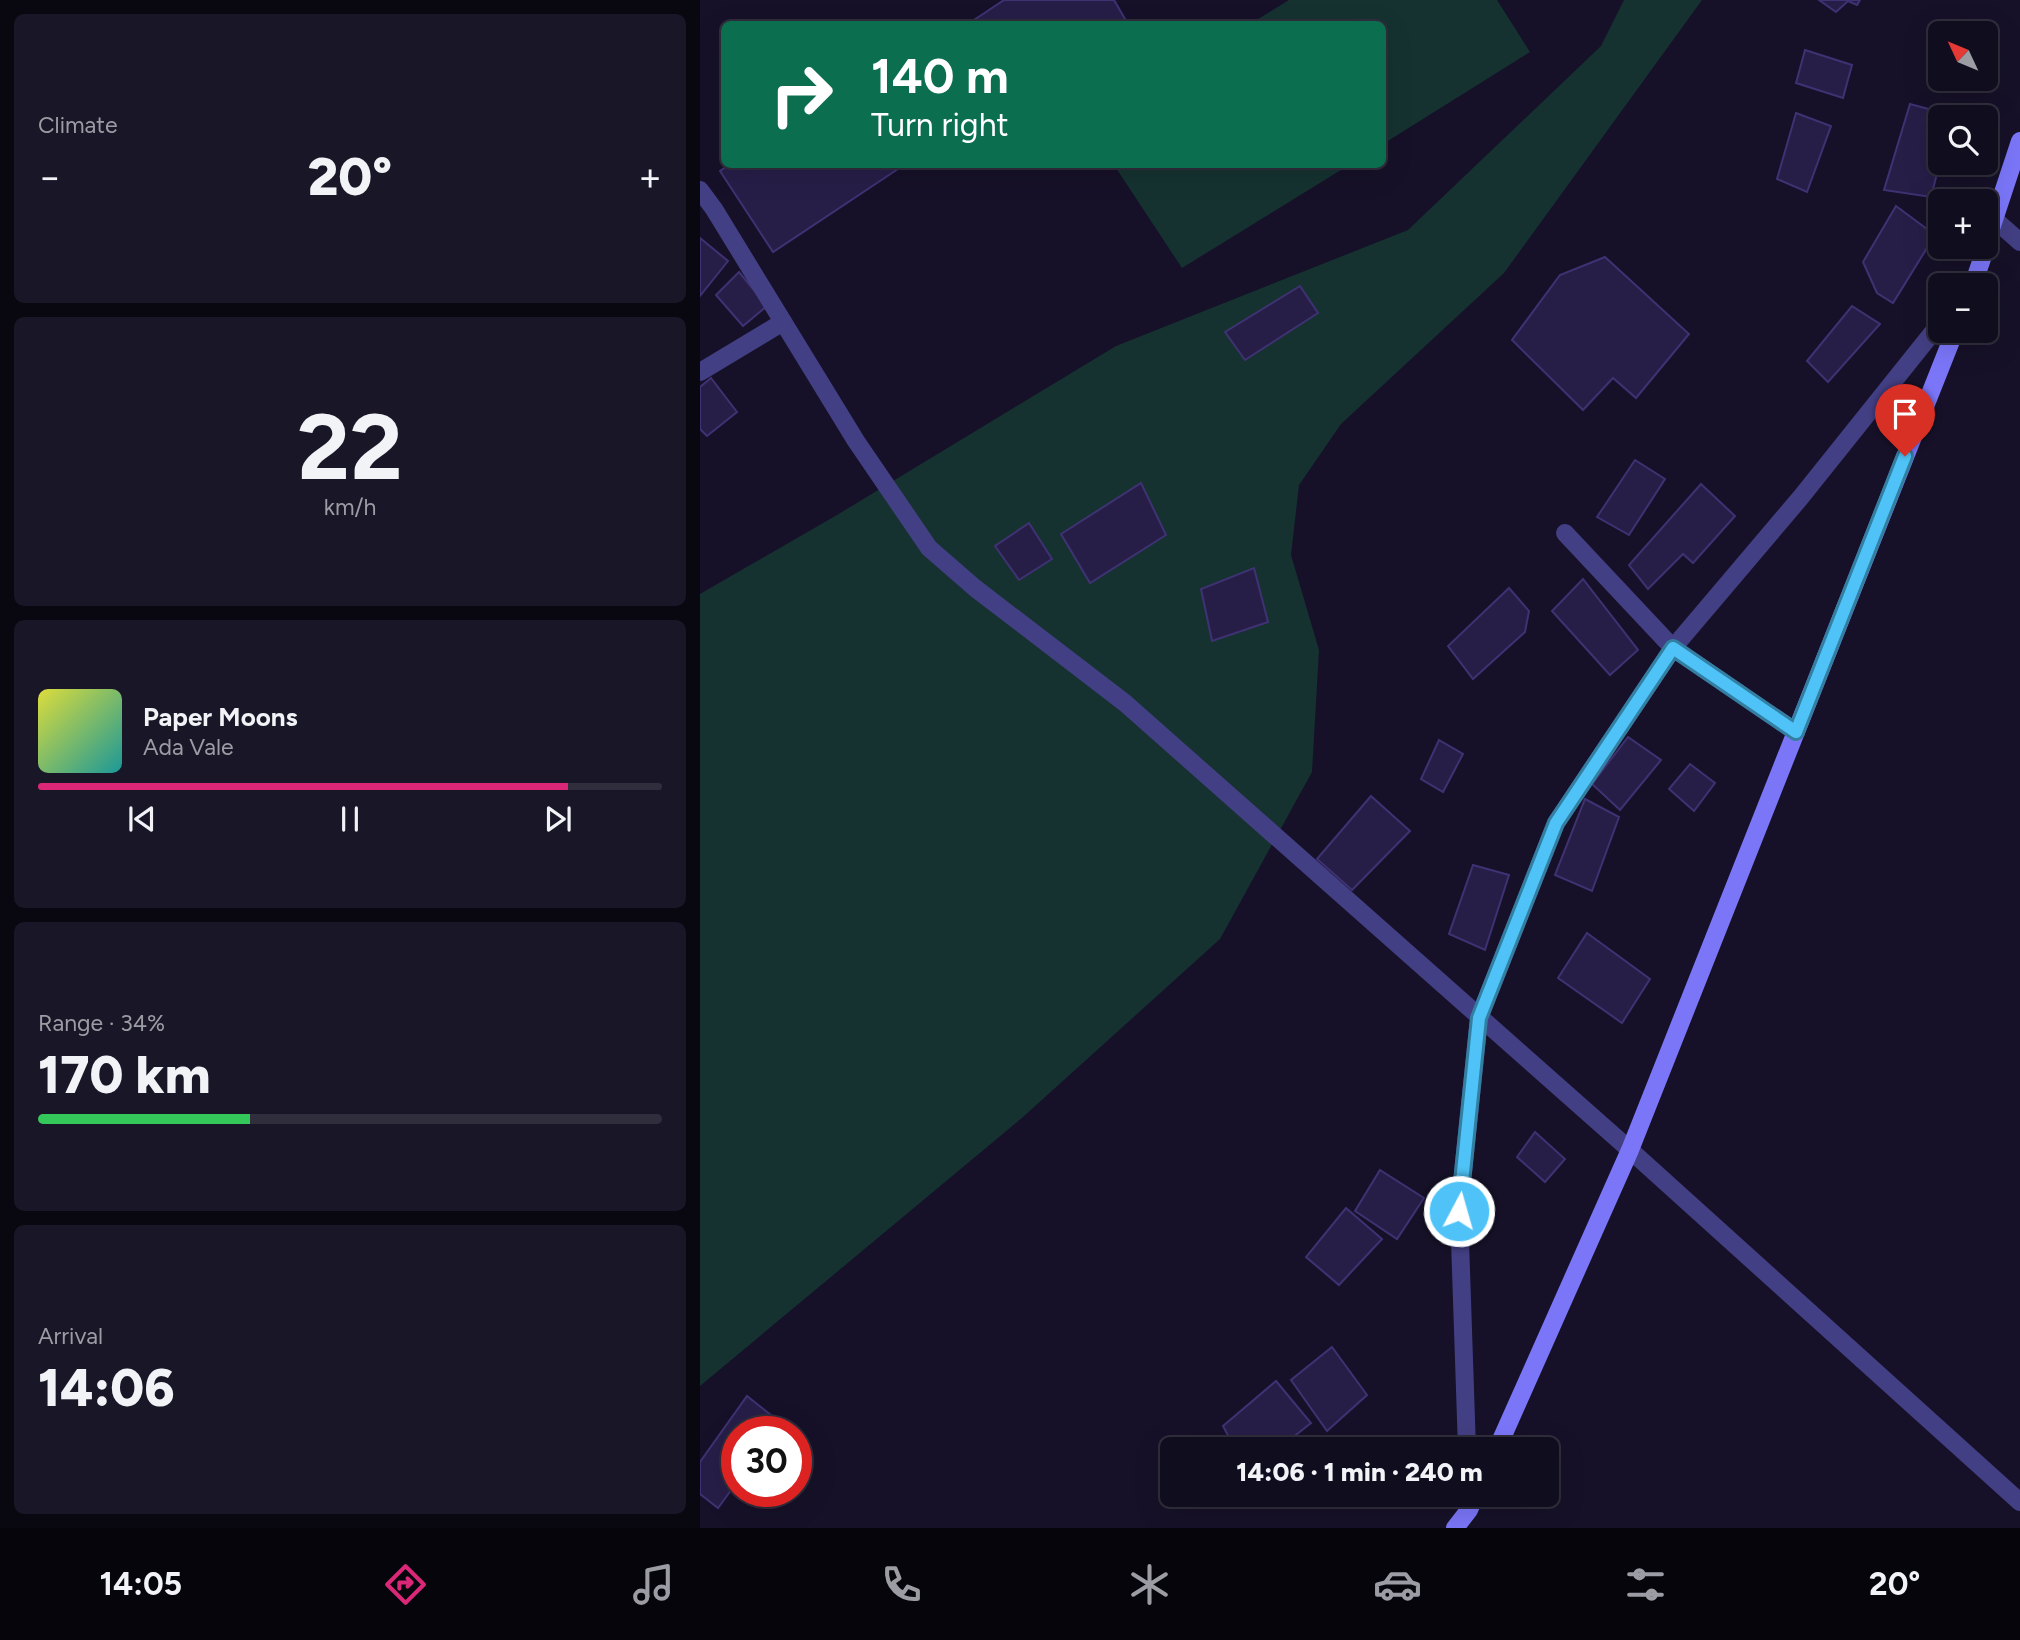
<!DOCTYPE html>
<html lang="en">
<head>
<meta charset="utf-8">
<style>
  :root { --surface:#100d1e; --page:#191627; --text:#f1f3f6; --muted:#9c9ca4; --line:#302d3c; --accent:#db2777 }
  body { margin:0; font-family:Figtree,sans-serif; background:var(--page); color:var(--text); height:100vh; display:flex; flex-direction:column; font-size:26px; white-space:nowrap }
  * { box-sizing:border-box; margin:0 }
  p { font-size:23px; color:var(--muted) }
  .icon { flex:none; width:38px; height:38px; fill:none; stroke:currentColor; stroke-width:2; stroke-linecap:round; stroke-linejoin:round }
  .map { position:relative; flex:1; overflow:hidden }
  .sheet { display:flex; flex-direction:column; gap:14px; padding:14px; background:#090710; width:700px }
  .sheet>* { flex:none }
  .guide { position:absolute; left:21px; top:21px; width:665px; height:147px; border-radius:10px; box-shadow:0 7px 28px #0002,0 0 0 2px var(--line); background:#0b6e4f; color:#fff; overflow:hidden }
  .needle { width:46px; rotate:314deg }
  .fabs { position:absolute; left:1228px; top:21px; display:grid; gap:14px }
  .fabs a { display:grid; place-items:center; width:70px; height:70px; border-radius:10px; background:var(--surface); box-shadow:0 7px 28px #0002,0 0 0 2px var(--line); font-size:35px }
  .speed { position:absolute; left:21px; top:1416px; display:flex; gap:14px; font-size:35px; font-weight:700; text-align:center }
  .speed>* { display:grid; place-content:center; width:91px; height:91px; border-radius:50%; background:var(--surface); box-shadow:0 7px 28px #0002,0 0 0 2px var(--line); line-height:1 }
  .speed .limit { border:10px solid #d22; background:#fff; color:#111 }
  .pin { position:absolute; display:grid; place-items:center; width:60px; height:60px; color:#fff; margin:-72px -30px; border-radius:50% 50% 50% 0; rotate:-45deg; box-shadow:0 0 7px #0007 }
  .pin .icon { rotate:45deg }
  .me { position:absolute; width:77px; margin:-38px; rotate:6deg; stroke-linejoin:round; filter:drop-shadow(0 0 5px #0008) }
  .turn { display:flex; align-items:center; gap:24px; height:147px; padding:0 35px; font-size:32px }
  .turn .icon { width:91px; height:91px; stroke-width:2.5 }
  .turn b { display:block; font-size:49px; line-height:60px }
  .big { font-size:52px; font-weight:800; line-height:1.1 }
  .sheet .tile { flex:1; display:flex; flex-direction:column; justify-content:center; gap:10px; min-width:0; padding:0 24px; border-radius:10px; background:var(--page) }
  .sheet .dial { align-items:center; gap:0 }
  .dial b { font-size:91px; line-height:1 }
  .song { display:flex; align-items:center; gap:21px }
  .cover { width:84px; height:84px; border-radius:10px; background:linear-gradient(135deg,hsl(60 70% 55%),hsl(180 70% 35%)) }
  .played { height:7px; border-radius:4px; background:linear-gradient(90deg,var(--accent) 85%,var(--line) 85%) }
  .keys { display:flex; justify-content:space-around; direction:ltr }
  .heat { display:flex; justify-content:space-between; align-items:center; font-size:38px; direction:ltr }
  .charge { height:10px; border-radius:5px; background:linear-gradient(90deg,#34c759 34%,var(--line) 0) }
  .trip { position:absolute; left:460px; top:1437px; width:399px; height:70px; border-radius:10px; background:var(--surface); box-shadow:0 7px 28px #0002,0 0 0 2px var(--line); font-weight:800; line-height:70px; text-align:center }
  .tabs { display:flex; height:112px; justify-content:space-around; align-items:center; background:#06050c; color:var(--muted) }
  .tabs .icon { width:49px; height:49px }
  .tabs .selected { color:var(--accent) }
  .tabs b { font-size:32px; color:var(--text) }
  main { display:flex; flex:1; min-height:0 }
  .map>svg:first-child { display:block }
</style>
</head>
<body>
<main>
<section class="sheet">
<div class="tile"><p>Climate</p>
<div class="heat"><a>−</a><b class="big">20°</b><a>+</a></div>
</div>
<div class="tile dial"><b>22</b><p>km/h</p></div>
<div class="tile">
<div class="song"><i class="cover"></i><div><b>Paper Moons</b><p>Ada Vale</p></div></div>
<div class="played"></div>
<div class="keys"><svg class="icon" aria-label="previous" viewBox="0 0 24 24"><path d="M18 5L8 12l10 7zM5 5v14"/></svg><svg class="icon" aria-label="pause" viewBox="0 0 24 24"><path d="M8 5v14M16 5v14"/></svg><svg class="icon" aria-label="next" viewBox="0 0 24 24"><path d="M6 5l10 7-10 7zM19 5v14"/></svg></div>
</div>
<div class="tile"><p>Range · 34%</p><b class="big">170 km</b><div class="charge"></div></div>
<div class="tile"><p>Arrival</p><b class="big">14:06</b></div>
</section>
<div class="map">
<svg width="1320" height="1528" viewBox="0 0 1320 1528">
  <rect width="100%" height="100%" fill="#161128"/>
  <g fill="#153231">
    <polygon points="589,0 797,0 830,52 683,144 682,24 550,24"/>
    <polygon points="924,0 1002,0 804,273 641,424 599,485 591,555 619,650 612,772 520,939 323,1117 0,1386 0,594 137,515 416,346 708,230 901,46"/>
    <polygon points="414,165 649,165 482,268"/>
  </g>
  <g fill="#271e48" stroke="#3f3273" stroke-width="2">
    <polygon points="304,0 414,0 428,24 268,24"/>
    <polygon points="1119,0 1160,0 1157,5 1148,1 1136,12"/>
    <polygon points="1105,50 1152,65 1143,98 1096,83"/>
    <polygon points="1210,104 1251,115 1251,117 1241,117 1241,158 1231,197 1184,190"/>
    <polygon points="1096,113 1131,126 1107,192 1077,179"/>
    <polygon points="30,164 195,164 198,169 73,252 20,171"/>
    <polygon points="1196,206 1235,235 1193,303 1177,293 1163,262"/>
    <polygon points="0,238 28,261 0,296"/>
    <polygon points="905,257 989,334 936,398 913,378 883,410 812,340 860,275"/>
    <polygon points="39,272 67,306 43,326 16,295"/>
    <polygon points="600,286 618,313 545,360 525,332"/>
    <polygon points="1152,306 1180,324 1128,382 1107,361"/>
    <polygon points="11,378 37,412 7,436 0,429 0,387"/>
    <polygon points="935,460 965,479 929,535 897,517"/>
    <polygon points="441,483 466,535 390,583 361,534"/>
    <polygon points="1001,484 1035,516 993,563 983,554 948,589 929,565"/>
    <polygon points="329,523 352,559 319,580 295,546"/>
    <polygon points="554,568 568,622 512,641 501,589"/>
    <polygon points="883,579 938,650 910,675 852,611"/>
    <polygon points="809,588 829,611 825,632 773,679 748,646"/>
    <polygon points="928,737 961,760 920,810 892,784"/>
    <polygon points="739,740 763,754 743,792 721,779"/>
    <polygon points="990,764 1015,783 994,811 969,789"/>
    <polygon points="671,796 710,831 652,890 617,859"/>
    <polygon points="885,799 919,817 892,891 855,875"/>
    <polygon points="773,865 809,875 785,950 749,934"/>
    <polygon points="887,933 950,979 922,1023 858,978"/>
    <polygon points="835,1132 865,1159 845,1182 817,1157"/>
    <polygon points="680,1170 724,1198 697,1239 655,1211"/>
    <polygon points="646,1208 682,1239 639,1285 606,1257"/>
    <polygon points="632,1347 667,1395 627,1431 591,1380"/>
    <polygon points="576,1381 611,1423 578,1449 529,1449 533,1445 523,1426"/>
    <polygon points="47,1396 81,1423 75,1432 37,1432 37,1482 18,1508 0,1494 0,1462"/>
  </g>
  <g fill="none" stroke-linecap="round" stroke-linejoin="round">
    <g stroke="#433f84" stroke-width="18">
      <polyline points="0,190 14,209 156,441 229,548 275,588 425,703 930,1150 1320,1502"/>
      <polyline points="1294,219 1320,242"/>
      <polyline points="0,372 83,322"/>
      <polyline points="865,533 973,648 1096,732"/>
      <polyline points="767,1449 759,1211 779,1018 856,823 973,648 1101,497 1241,322"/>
    </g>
    <g stroke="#7b76f8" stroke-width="18">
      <polyline points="1286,244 1320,141"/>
      <polyline points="1273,285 1286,247"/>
      <polyline points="797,1449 930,1150 1255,331"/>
      <polyline points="755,1528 769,1510 776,1494"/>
    </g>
  </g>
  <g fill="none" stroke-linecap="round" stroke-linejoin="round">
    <g stroke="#337fa1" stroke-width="18">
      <polyline id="route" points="759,1211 779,1018 856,823 973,648 1096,732 1205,456"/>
    </g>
    <use href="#route" stroke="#4fc3f7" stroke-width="12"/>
  </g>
</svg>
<div class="fabs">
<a><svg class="needle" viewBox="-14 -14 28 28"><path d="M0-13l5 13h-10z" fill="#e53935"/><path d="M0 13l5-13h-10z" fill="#9c9ca4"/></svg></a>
<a><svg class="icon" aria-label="search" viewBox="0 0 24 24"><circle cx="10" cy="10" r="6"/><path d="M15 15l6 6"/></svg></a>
<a>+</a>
<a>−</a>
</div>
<div class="speed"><div class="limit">30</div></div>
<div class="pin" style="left:1205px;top:456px;background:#d93025"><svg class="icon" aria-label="arrive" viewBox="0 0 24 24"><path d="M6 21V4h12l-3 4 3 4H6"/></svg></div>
<svg class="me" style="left:759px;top:1211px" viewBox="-20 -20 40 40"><circle r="17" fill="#4fc3f7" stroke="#fff" stroke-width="3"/><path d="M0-11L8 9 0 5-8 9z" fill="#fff"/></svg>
<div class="trip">14:06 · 1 min · 240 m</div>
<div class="guide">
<div class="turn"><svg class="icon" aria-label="right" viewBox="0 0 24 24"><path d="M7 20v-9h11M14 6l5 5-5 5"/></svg><div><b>140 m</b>Turn right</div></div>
</div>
</div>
</main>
<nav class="tabs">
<b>14:05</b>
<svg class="icon selected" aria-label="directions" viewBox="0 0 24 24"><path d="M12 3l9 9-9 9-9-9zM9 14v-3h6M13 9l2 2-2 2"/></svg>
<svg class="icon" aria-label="music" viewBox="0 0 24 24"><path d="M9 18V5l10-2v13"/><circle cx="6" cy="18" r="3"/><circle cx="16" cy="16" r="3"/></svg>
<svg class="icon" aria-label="phone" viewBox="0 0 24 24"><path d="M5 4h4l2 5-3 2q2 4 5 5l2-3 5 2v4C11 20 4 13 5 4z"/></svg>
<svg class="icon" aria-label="climate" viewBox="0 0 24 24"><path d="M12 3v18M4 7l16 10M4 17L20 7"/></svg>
<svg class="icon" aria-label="car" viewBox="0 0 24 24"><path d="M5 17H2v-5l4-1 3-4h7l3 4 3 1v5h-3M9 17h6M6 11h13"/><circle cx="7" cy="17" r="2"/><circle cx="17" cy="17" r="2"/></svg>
<svg class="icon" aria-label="filters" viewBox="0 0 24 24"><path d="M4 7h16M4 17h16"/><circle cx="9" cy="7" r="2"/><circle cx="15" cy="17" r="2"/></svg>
<b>20°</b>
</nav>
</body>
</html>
